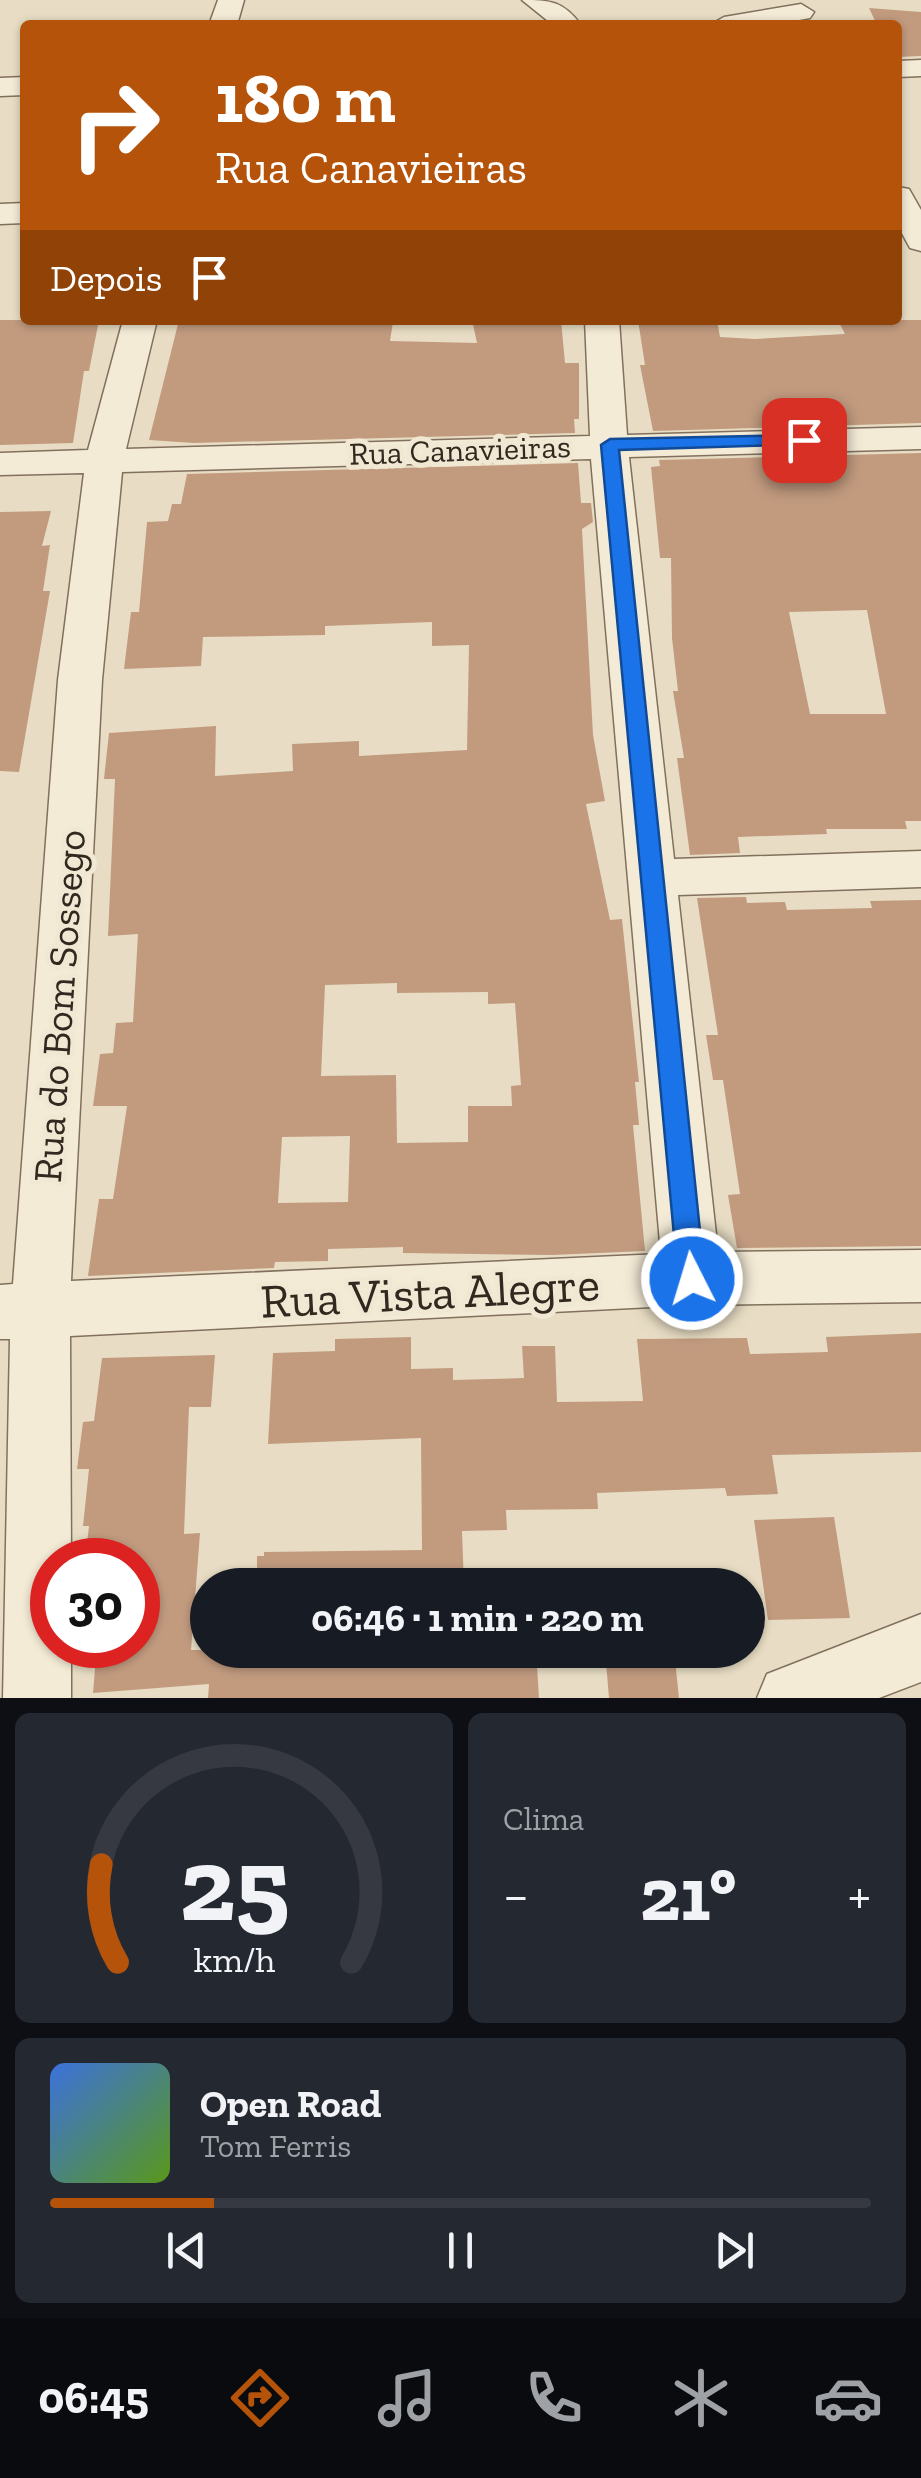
<!DOCTYPE html>
<html lang="pt">
<head>
<meta charset="utf-8">
<style>
  :root { --surface:#171b24; --page:#242831; --text:#f1f3f6; --muted:#9ea1a6; --line:#363941; --accent:#b45309 }
  body { margin:0; font-family:"Zilla Slab",serif; background:var(--page); color:var(--text); height:100vh; display:flex; flex-direction:column; font-size:38px; white-space:nowrap }
  * { box-sizing:border-box; margin:0 }
  p { font-size:32px; color:var(--muted) }
  .icon { flex:none; width:55px; height:55px; fill:none; stroke:currentColor; stroke-width:2; stroke-linecap:round; stroke-linejoin:round }
  .map { position:relative; height:1698px; overflow:hidden }
  .drawer { display:flex; flex-direction:column; gap:15px; padding:15px; background:#0d0f14; flex:1 }
  .drawer>* { flex:none }
  .guide { position:absolute; left:20px; top:20px; width:882px; height:305px; border-radius:10px; box-shadow:0 2px 8px #0004; background:#b45309; color:#fff; overflow:hidden }
  .speed { position:absolute; left:30px; top:1538px; display:flex; gap:20px; font-size:50px; font-weight:700; text-align:center }
  .speed>* { display:grid; place-content:center; width:130px; height:130px; border-radius:50%; background:var(--surface); box-shadow:0 2px 8px #0004; line-height:1 }
  .speed .limit { border:15px solid #d22; background:#fff; color:#111 }
  .pin { position:absolute; display:grid; place-items:center; width:85px; height:85px; color:#fff; margin:-42px; border-radius:20px; box-shadow:0 5px 15px #0006 }
  .me { position:absolute; width:110px; margin:-55px; rotate:355deg; stroke-linejoin:round; filter:drop-shadow(0 0 8px #0008) }
  .turn { display:flex; align-items:center; gap:35px; height:210px; padding:0 30px; font-size:45px }
  .turn .icon { width:130px; height:130px; stroke-width:2.5 }
  .turn b { display:block; font-size:70px; line-height:85px }
  .then { display:flex; align-items:center; height:95px; padding:0 30px; background:#0003; gap:20px; font-size:38px }
  .big { font-size:75px; font-weight:700; line-height:1.1 }
  .drawer .tile { flex:1; display:flex; flex-direction:column; justify-content:center; gap:15px; min-width:0; padding:0 35px; border-radius:15px; background:var(--page) }
  .drawer .dial { align-items:center; gap:0 }
  .dial svg { height:260px; overflow:visible; fill:none; stroke:var(--line); stroke-width:7; stroke-linecap:round; text-anchor:middle }
  .dial text { fill:var(--text); stroke:none }
  .song { display:flex; align-items:center; gap:30px }
  .cover { width:120px; height:120px; border-radius:15px; background:linear-gradient(135deg,hsl(220 70% 55%),hsl(90 70% 35%)) }
  .played { height:10px; border-radius:5px; background:linear-gradient(90deg,var(--accent) 20%,var(--line) 20%) }
  .keys { display:flex; justify-content:space-around; direction:ltr }
  .heat { display:flex; justify-content:space-between; align-items:center; font-size:55px; direction:ltr }
  .drawer .tiles { flex:1; display:grid; gap:15px; grid-template-columns:1fr 1fr }
  .tile:last-child { grid-column:span 2 }
  .trip { position:absolute; left:190px; top:1568px; width:575px; height:100px; border-radius:50px; background:var(--surface); box-shadow:0 2px 8px #0004; font-weight:700; line-height:100px; text-align:center }
  .menu { display:flex; height:160px; justify-content:space-around; align-items:center; background:#090b0e; color:var(--muted) }
  .menu .icon { width:70px; height:70px }
  .menu .active { color:var(--accent) }
  .menu b { font-size:45px; color:var(--text) }
  .map>svg:first-child { display:block }
</style>
</head>
<body>
<div class="map">
<svg width="921" height="1698" viewBox="0 0 921 1698">
  <rect width="100%" height="100%" fill="#e8ddc4"/>
  <g fill="#c29b7f" fill-rule="evenodd">
    <polygon points="869,8 921,12 921,56 898,57 898,25 877,25"/>
    <polygon points="0,320 99,320 89,371 84,371 73,443 0,445"/>
    <polygon points="179,320 393,322 390,341 477,343 472,320 561,320 565,363 579,363 579,419 574,419 575,433 194,443 149,440"/>
    <polygon points="638,320 717,320 720,337 755,339 845,334 838,320 921,320 921,423 653,431 640,365 645,365"/>
    <path d="M 921,453 L 921,821 L 905,821 L 907,829 L 826,829 L 827,834 L 738,837 L 740,853 L 690,855 L 677,758 L 684,758 L 673,691 L 678,691 L 672,638 L 671,558 L 660,558 L 651,467 L 660,466 L 659,460 ZM 867,610 L 886,714 L 810,714 L 789,612 Z"/>
    <path d="M 578,463 L 581,503 L 591,503 L 593,522 L 582,529 L 593,735 L 605,801 L 586,804 L 610,920 L 622,919 L 639,1082 L 635,1082 L 639,1125 L 633,1125 L 645,1251 L 552,1255 L 403,1253 L 403,1247 L 328,1249 L 328,1261 L 275,1262 L 274,1268 L 88,1276 L 99,1199 L 113,1199 L 127,1106 L 93,1106 L 100,1054 L 113,1053 L 116,1023 L 133,1022 L 138,934 L 108,936 L 115,779 L 104,779 L 109,733 L 216,726 L 215,776 L 293,771 L 292,744 L 359,741 L 359,756 L 467,750 L 469,645 L 432,646 L 432,622 L 325,626 L 325,635 L 203,637 L 201,666 L 124,669 L 131,612 L 139,612 L 147,522 L 168,521 L 172,504 L 181,504 L 187,474 ZM 397,983 L 397,993 L 488,992 L 488,1004 L 515,1003 L 521,1085 L 511,1086 L 512,1106 L 468,1106 L 468,1142 L 397,1143 L 396,1075 L 321,1076 L 325,985 ZM 350,1136 L 348,1202 L 278,1203 L 282,1137 Z"/>
    <polygon points="51,511 42,546 50,545 43,591 50,591 19,772 0,771 0,512"/>
    <polygon points="746,897 747,903 785,902 787,910 872,908 870,901 921,900 921,1246 737,1248 728,1195 740,1194 723,1080 713,1080 706,1035 718,1035 697,898"/>
    <polygon points="921,1333 921,1452 772,1455 778,1494 727,1496 725,1488 597,1493 598,1509 506,1510 507,1530 462,1531 464,1585 257,1585 257,1556 264,1556 264,1552 422,1550 421,1438 268,1444 273,1353 335,1351 335,1339 411,1337 411,1369 453,1368 453,1380 524,1378 522,1346 555,1346 557,1402 643,1401 637,1339 747,1338 750,1354 828,1352 826,1337"/>
    <polygon points="215,1355 211,1407 189,1407 184,1534 200,1533 191,1650 258,1650 258,1657 338,1654 338,1650 536,1650 539,1698 208,1698 209,1684 93,1693 97,1645 138,1645 138,1560 85,1560 89,1526 83,1526 89,1469 77,1469 83,1422 94,1421 102,1358"/>
    <polygon points="834,1517 850,1618 768,1620 754,1520"/>
    <polygon points="605,1650 674,1650 679,1698 609,1698"/>
  </g>
  <g fill="none" stroke-linecap="round" stroke-linejoin="round">
    <g stroke="#81705d" stroke-width="3">
      <g id="street">
        <polygon points="218,0 244,0 237,25 209,25"/>
        <path d="M 522,0 C 550,0 563,1 581,25 L 553,25 Z"/>
        <polygon points="801,4 814,12 810,18 772,25 710,25 724,17"/>
        <polygon points="921,60 921,76 898,77 898,61"/>
        <polygon points="25,77 25,95 0,96 0,78"/>
        <polygon points="898,187 909,189 921,210 921,251 910,248 898,226"/>
        <polygon points="25,203 25,223 0,224 0,204"/>
        <path d="M 123,320 L 157,320 L 126,449 L 590,436 L 585,320 L 619,320 L 627,435 L 921,427 L 921,449 L 629,457 L 674,859 L 921,851 L 921,887 L 678,895 L 718,1252 L 921,1250 L 921,1302 L 692,1305 L 70,1336 L 71,1560 L 52,1560 L 52,1645 L 71,1645 L 71,1698 L 3,1698 L 10,1339 L 0,1339 L 0,1285 L 13,1284 L 58,680 L 84,473 L 0,475 L 0,453 L 88,450 ZM 591,459 L 661,1254 L 71,1281 L 102,680 L 122,472 Z"/>
        <polygon points="921,1614 921,1682 879,1698 757,1698 767,1674"/>
      </g>
    </g>
    <use href="#street" fill="#f4ebd6" fill-rule="evenodd"/>
  </g>
  <polygon fill="#1a73e8" stroke="#114b97" stroke-width="2.5" points="804,435 813,440 811,444 619,450 705,1279 701,1288 692,1292 682,1288 678,1279 601,445 610,439"/>
  <g text-anchor="middle" stroke-width="10" stroke-linejoin="round" paint-order="stroke">
    <g font-size="32" fill="#33281f" stroke="#f1e8d3">
      <text transform="translate(460 450) rotate(-2)" y="11">Rua Canavieiras</text>
    </g>
    <g font-size="40" fill="#33281f" stroke="#f1e8d3">
      <text transform="translate(59 1006) rotate(-86)" y="14">Rua do Bom Sossego</text>
    </g>
    <g font-size="48" fill="#33281f" stroke="#f1e8d3">
      <text transform="translate(430 1292) rotate(-3)" y="17">Rua Vista Alegre</text>
    </g>
  </g>
</svg>
<div class="speed"><div class="limit">30</div></div>
<div class="pin" style="left:804px;top:440px;background:#d93025"><svg class="icon" aria-label="arrive" viewBox="0 0 24 24"><path d="M6 21V4h12l-3 4 3 4H6"/></svg></div>
<svg class="me" style="left:692px;top:1279px" viewBox="-20 -20 40 40"><circle r="17" fill="#1a73e8" stroke="#fff" stroke-width="3"/><path d="M0-11L8 9 0 5-8 9z" fill="#fff"/></svg>
<div class="trip">06:46 · 1 min · 220 m</div>
<div class="guide">
<div class="turn"><svg class="icon" aria-label="right" viewBox="0 0 24 24"><path d="M7 20v-9h11M14 6l5 5-5 5"/></svg><div><b>180 m</b>Rua Canavieiras</div></div>
<div class="then">Depois<svg class="icon" aria-label="arrive" viewBox="0 0 24 24"><path d="M6 21V4h12l-3 4 3 4H6"/></svg></div>
</div>
</div>
<section class="drawer">
<div class="tiles">
<div class="tile dial"><svg viewBox="0 0 100 80">
<path d="M14 69A42 42 0 1 1 86 69"/>
<path d="M14 69A42 42 0 0 1 9 39" stroke="#b45309"/>
<text x="50" y="56" font-size="32" font-weight="700">25</text>
<text x="50" y="72" font-size="11">km/h</text>
</svg></div>
<div class="tile"><p>Clima</p>
<div class="heat"><a>−</a><b class="big">21°</b><a>+</a></div>
</div>
<div class="tile">
<div class="song"><i class="cover"></i><div><b>Open Road</b><p>Tom Ferris</p></div></div>
<div class="played"></div>
<div class="keys"><svg class="icon" aria-label="previous" viewBox="0 0 24 24"><path d="M18 5L8 12l10 7zM5 5v14"/></svg><svg class="icon" aria-label="pause" viewBox="0 0 24 24"><path d="M8 5v14M16 5v14"/></svg><svg class="icon" aria-label="next" viewBox="0 0 24 24"><path d="M6 5l10 7-10 7zM19 5v14"/></svg></div>
</div>
</div>
</section>
<nav class="menu">
<b>06:45</b>
<svg class="icon active" aria-label="directions" viewBox="0 0 24 24"><path d="M12 3l9 9-9 9-9-9zM9 14v-3h6M13 9l2 2-2 2"/></svg>
<svg class="icon" aria-label="music" viewBox="0 0 24 24"><path d="M9 18V5l10-2v13"/><circle cx="6" cy="18" r="3"/><circle cx="16" cy="16" r="3"/></svg>
<svg class="icon" aria-label="phone" viewBox="0 0 24 24"><path d="M5 4h4l2 5-3 2q2 4 5 5l2-3 5 2v4C11 20 4 13 5 4z"/></svg>
<svg class="icon" aria-label="climate" viewBox="0 0 24 24"><path d="M12 3v18M4 7l16 10M4 17L20 7"/></svg>
<svg class="icon" aria-label="car" viewBox="0 0 24 24"><path d="M5 17H2v-5l4-1 3-4h7l3 4 3 1v5h-3M9 17h6M6 11h13"/><circle cx="7" cy="17" r="2"/><circle cx="17" cy="17" r="2"/></svg>
</nav>
</body>
</html>
